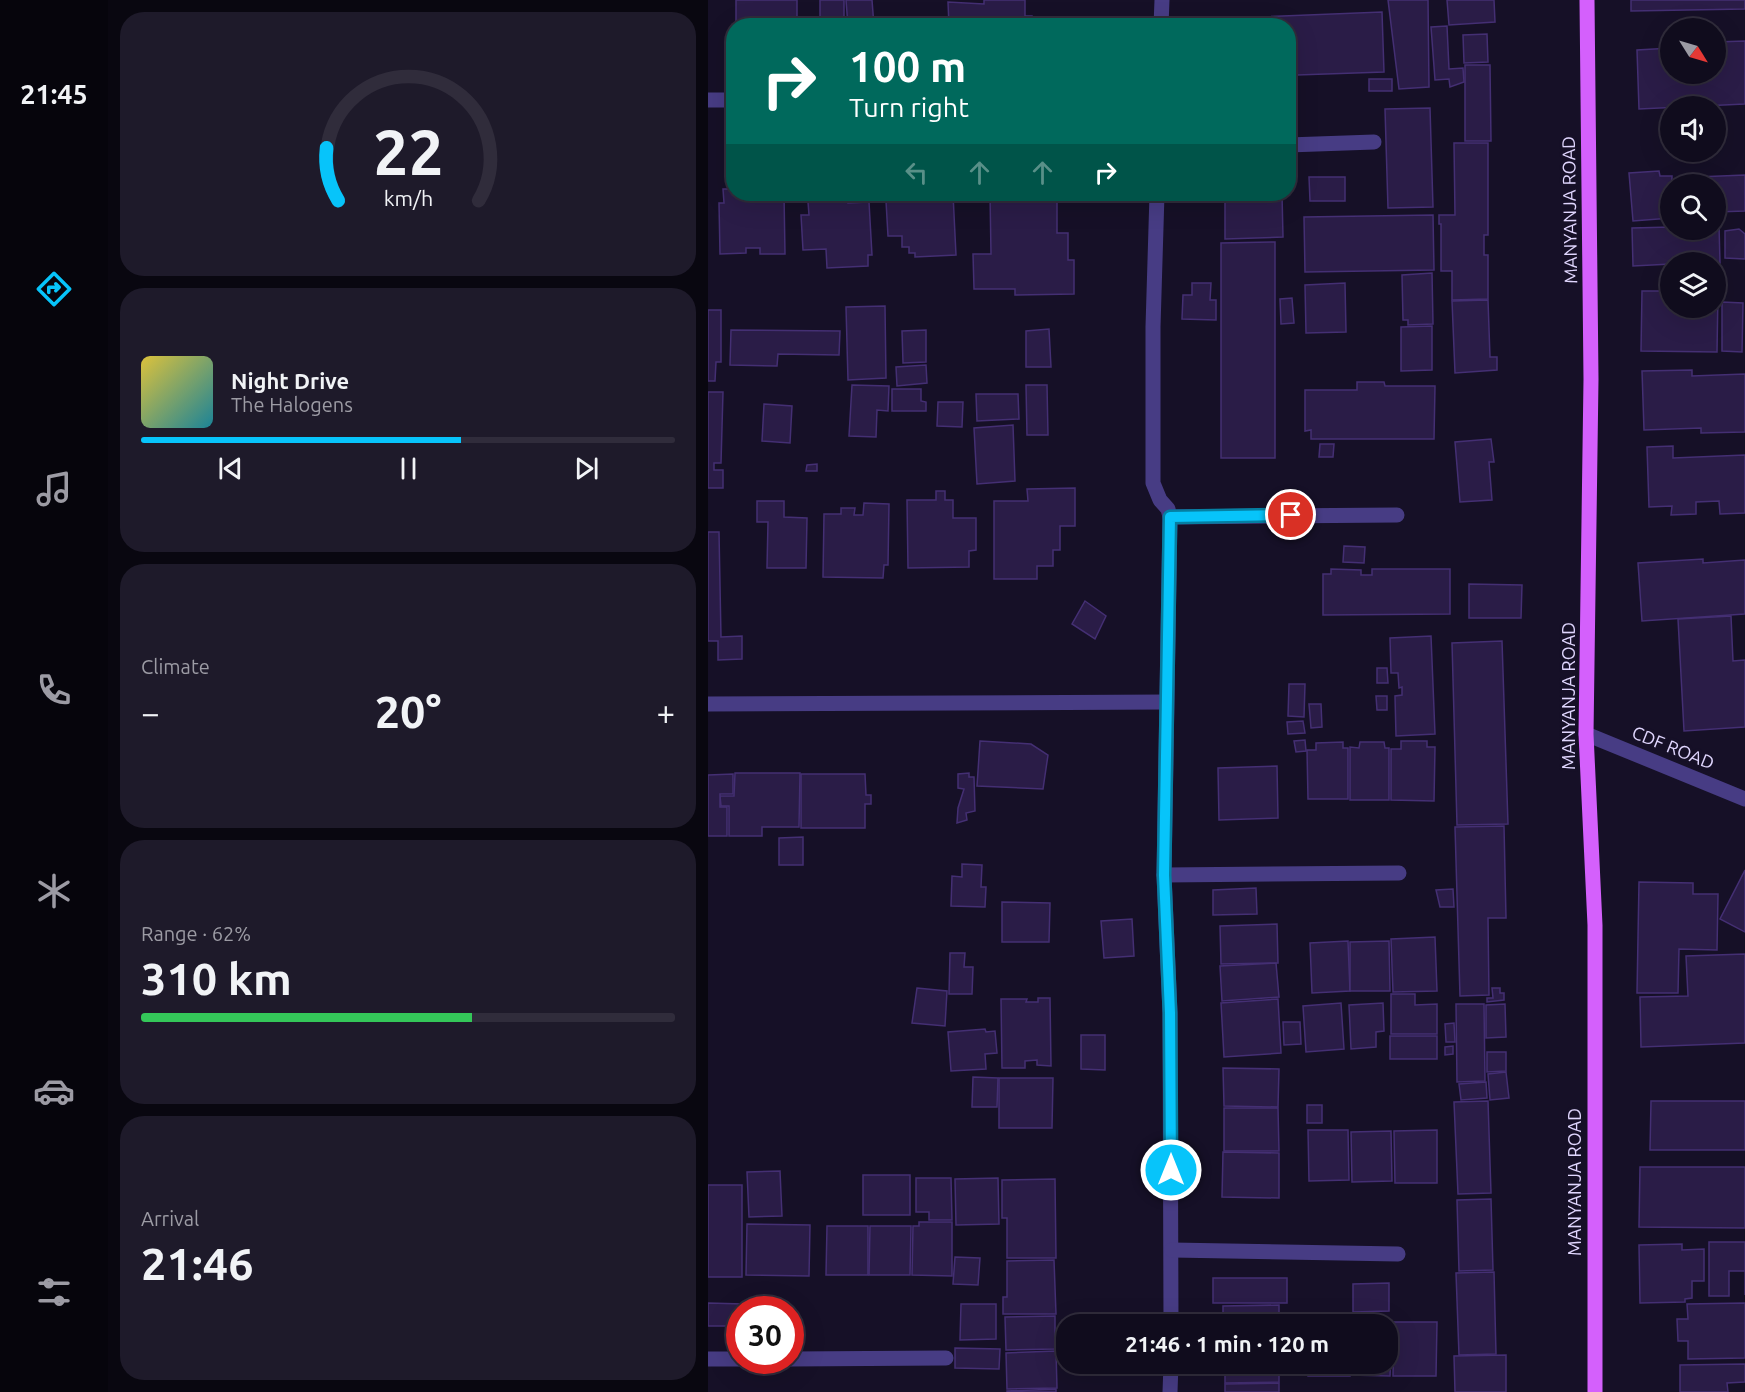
<!DOCTYPE html>
<html lang="en">
<head>
<meta charset="utf-8">
<style>
  :root { --surface:#100c1d; --page:#1e1a2a; --text:#f1f3f6; --muted:#9c9ba4; --line:#302c3b; --accent:#07c4fa }
  body { margin:0; font-family:Ubuntu,sans-serif; background:var(--page); color:var(--text); height:100vh; display:flex; flex-direction:column; font-size:22px; white-space:nowrap }
  * { box-sizing:border-box; margin:0 }
  p { font-size:20px; color:var(--muted) }
  .icon { flex:none; width:33px; height:33px; fill:none; stroke:currentColor; stroke-width:2; stroke-linecap:round; stroke-linejoin:round }
  .map { position:relative; flex:1; overflow:hidden }
  .sheet { display:flex; flex-direction:column; gap:12px; padding:12px; background:#090710; width:600px }
  .sheet>* { flex:none }
  .top-card { position:absolute; left:18px; top:18px; width:570px; height:183px; border-radius:24px; box-shadow:0 6px 24px #0002,0 0 0 2px var(--line); background:#00695c; color:#fff; overflow:hidden }
  .needle { width:39px; rotate:127deg }
  .fabs { position:absolute; left:952px; top:18px; display:grid; gap:12px }
  .fabs a { display:grid; place-items:center; width:66px; height:66px; border-radius:50%; background:var(--surface); box-shadow:0 6px 24px #0002,0 0 0 2px var(--line); font-size:30px }
  .speed { position:absolute; left:18px; top:1296px; display:flex; gap:12px; font-size:30px; font-weight:700; text-align:center }
  .speed>* { display:grid; place-content:center; width:78px; height:78px; border-radius:50%; background:var(--surface); box-shadow:0 6px 24px #0002,0 0 0 2px var(--line); line-height:1 }
  .speed .limit { border:9px solid #d22; background:#fff; color:#111 }
  .pin { position:absolute; display:grid; place-items:center; width:51px; height:51px; color:#fff; margin:-26px; border:3px solid #fff; border-radius:50%; box-shadow:0 2px 6px #0007 }
  .me { position:absolute; width:66px; margin:-33px; rotate:0deg; stroke-linejoin:round; filter:drop-shadow(0 0 4px #0008) }
  .turn { display:flex; align-items:center; gap:21px; height:126px; padding:0 24px; font-size:27px }
  .turn .icon { width:78px; height:78px; stroke-width:2.5 }
  .turn b { display:block; font-size:42px; line-height:51px }
  .lanes { display:flex; align-items:center; height:57px; padding:0 24px; background:#0003; justify-content:center; gap:30px; direction:ltr }
  .lanes .off { opacity:.35 }
  .big { font-size:45px; font-weight:600; line-height:1.1 }
  .sheet .tile { flex:1; display:flex; flex-direction:column; justify-content:center; gap:9px; min-width:0; padding:0 21px; border-radius:24px; background:var(--page) }
  .sheet .dial { align-items:center; gap:0 }
  .dial svg { height:156px; overflow:visible; fill:none; stroke:var(--line); stroke-width:7; stroke-linecap:round; text-anchor:middle }
  .dial text { fill:var(--text); stroke:none }
  .song { display:flex; align-items:center; gap:18px }
  .cover { width:72px; height:72px; border-radius:9px; background:linear-gradient(135deg,hsl(50 70% 55%),hsl(190 70% 35%)) }
  .played { height:6px; border-radius:3px; background:linear-gradient(90deg,var(--accent) 60%,var(--line) 60%) }
  .keys { display:flex; justify-content:space-around; direction:ltr }
  .heat { display:flex; justify-content:space-between; align-items:center; font-size:33px; direction:ltr }
  .charge { height:9px; border-radius:4px; background:linear-gradient(90deg,#34c759 62%,var(--line) 0) }
  .trip { position:absolute; left:348px; top:1314px; width:342px; height:60px; border-radius:24px; background:var(--surface); box-shadow:0 6px 24px #0002,0 0 0 2px var(--line); font-weight:600; line-height:60px; text-align:center }
  main { display:flex; flex:1; min-height:0 }
  .tab-bar { display:flex; flex-direction:column; width:108px; justify-content:space-around; align-items:center; background:#06050c; color:var(--muted) }
  .tab-bar .icon { width:42px; height:42px }
  .tab-bar .on { color:var(--accent) }
  .tab-bar b { font-size:27px; color:var(--text) }
  .map>svg:first-child { display:block }
</style>
</head>
<body>
<main>
<nav class="tab-bar">
<b>21:45</b>
<svg class="icon on" aria-label="directions" viewBox="0 0 24 24"><path d="M12 3l9 9-9 9-9-9zM9 14v-3h6M13 9l2 2-2 2"/></svg>
<svg class="icon" aria-label="music" viewBox="0 0 24 24"><path d="M9 18V5l10-2v13"/><circle cx="6" cy="18" r="3"/><circle cx="16" cy="16" r="3"/></svg>
<svg class="icon" aria-label="phone" viewBox="0 0 24 24"><path d="M5 4h4l2 5-3 2q2 4 5 5l2-3 5 2v4C11 20 4 13 5 4z"/></svg>
<svg class="icon" aria-label="climate" viewBox="0 0 24 24"><path d="M12 3v18M4 7l16 10M4 17L20 7"/></svg>
<svg class="icon" aria-label="car" viewBox="0 0 24 24"><path d="M5 17H2v-5l4-1 3-4h7l3 4 3 1v5h-3M9 17h6M6 11h13"/><circle cx="7" cy="17" r="2"/><circle cx="17" cy="17" r="2"/></svg>
<svg class="icon" aria-label="filters" viewBox="0 0 24 24"><path d="M4 7h16M4 17h16"/><circle cx="9" cy="7" r="2"/><circle cx="15" cy="17" r="2"/></svg>
</nav>
<section class="sheet">
<div class="tile dial"><svg viewBox="0 0 100 80">
<path d="M14 69A42 42 0 1 1 86 69"/>
<path d="M14 69A42 42 0 0 1 8 42" stroke="#07c4fa"/>
<text x="50" y="56" font-size="32" font-weight="700">22</text>
<text x="50" y="72" font-size="11">km/h</text>
</svg></div>
<div class="tile">
<div class="song"><i class="cover"></i><div><b>Night Drive</b><p>The Halogens</p></div></div>
<div class="played"></div>
<div class="keys"><svg class="icon" aria-label="previous" viewBox="0 0 24 24"><path d="M18 5L8 12l10 7zM5 5v14"/></svg><svg class="icon" aria-label="pause" viewBox="0 0 24 24"><path d="M8 5v14M16 5v14"/></svg><svg class="icon" aria-label="next" viewBox="0 0 24 24"><path d="M6 5l10 7-10 7zM19 5v14"/></svg></div>
</div>
<div class="tile"><p>Climate</p>
<div class="heat"><a>−</a><b class="big">20°</b><a>+</a></div>
</div>
<div class="tile"><p>Range · 62%</p><b class="big">310 km</b><div class="charge"></div></div>
<div class="tile"><p>Arrival</p><b class="big">21:46</b></div>
</section>
<div class="map">
<svg width="1037" height="1392" viewBox="0 0 1037 1392">
  <rect width="100%" height="100%" fill="#161027"/>
  <g fill="#2a1c47" stroke="#442f73" stroke-width="1.5">
    <rect x="28" y="0" width="61" height="26"/>
    <rect x="112" y="0" width="24" height="26"/>
    <polygon points="138,0 164,0 166,26 140,26"/>
    <polygon points="276,0 317,0 317,16 324,16 324,26 241,26 240,2 276,4"/>
    <polygon points="680,0 720,0 721,87 691,89"/>
    <polygon points="739,0 786,0 787,22 741,25"/>
    <polygon points="923,0 1037,0 1037,9 923,11"/>
    <polygon points="674,12 676,72 589,75 589,68 580,69 580,26 552,26 552,17"/>
    <polygon points="739,26 741,69 755,68 756,82 742,87 741,79 727,80 723,27"/>
    <polygon points="779,34 780,62 756,63 755,35"/>
    <polygon points="1037,41 1037,104 931,109 929,50 963,48 963,74 1008,74 1008,42"/>
    <polygon points="757,65 782,65 783,141 757,141"/>
    <rect x="661" y="79" width="23" height="12"/>
    <polygon points="722,108 725,207 680,208 677,109"/>
    <polygon points="746,143 780,143 780,235 776,235 776,255 780,255 780,299 744,300 744,271 733,271 733,224 731,224 731,215 747,215"/>
    <polygon points="951,171 952,176 964,176 963,218 925,221 921,173"/>
    <polygon points="1037,175 1037,211 1008,212 1008,184 989,184 989,177"/>
    <polygon points="601,177 637,177 637,201 602,201"/>
    <polygon points="15,189 26,189 26,194 76,194 77,254 52,254 52,248 38,248 38,253 12,254 11,203 16,203"/>
    <polygon points="185,194 245,194 248,255 207,257 207,253 201,253 201,247 194,247 194,236 180,236 178,201 185,201"/>
    <polygon points="282,194 349,194 349,233 360,233 360,260 366,260 366,294 307,295 307,289 266,289 265,254 283,254"/>
    <polygon points="517,194 574,194 575,237 517,239"/>
    <polygon points="139,195 140,203 161,202 164,255 160,255 160,266 119,268 118,249 95,250 93,215 101,215 100,202 124,200 124,196"/>
    <polygon points="725,215 726,270 597,272 596,217"/>
    <polygon points="1008,225 1011,225 1012,263 963,262 963,264 925,266 924,228 963,227 963,230 1008,230"/>
    <polygon points="1031,229 1037,234 1037,259 1017,258 1017,231"/>
    <polygon points="567,242 567,458 513,458 513,243"/>
    <polygon points="724,273 725,324 700,325 700,320 695,320 694,275"/>
    <polygon points="484,283 503,283 502,300 508,300 508,320 474,319 475,295 484,295"/>
    <polygon points="637,283 638,332 598,333 597,285"/>
    <polygon points="934,291 963,291 963,308 1008,308 1008,292 1010,292 1009,352 933,351"/>
    <polygon points="584,298 586,323 573,324 572,299"/>
    <polygon points="780,300 782,357 789,357 789,370 747,373 744,301"/>
    <polygon points="1014,302 1035,303 1034,352 1014,351"/>
    <polygon points="177,306 178,378 140,380 138,307"/>
    <polygon points="0,310 13,310 13,362 8,362 7,381 0,381"/>
    <polygon points="724,326 724,370 693,371 693,327"/>
    <polygon points="341,329 343,367 318,367 318,331"/>
    <polygon points="23,330 132,331 131,355 70,354 69,366 22,365"/>
    <polygon points="218,330 218,362 195,363 194,331"/>
    <polygon points="218,365 219,383 189,386 188,367"/>
    <polygon points="984,370 984,376 1037,374 1037,432 993,433 993,428 936,430 934,371"/>
    <polygon points="649,382 676,382 677,386 727,386 726,439 603,439 603,430 597,431 597,390 649,390"/>
    <polygon points="144,385 181,386 180,411 169,410 168,437 141,436"/>
    <polygon points="318,385 339,385 340,435 319,435"/>
    <polygon points="184,389 213,389 213,401 218,402 218,411 184,411"/>
    <polygon points="0,392 15,392 13,463 6,463 6,470 15,470 15,488 0,488"/>
    <polygon points="268,394 310,394 311,419 269,421"/>
    <polygon points="230,402 255,402 254,427 229,426"/>
    <polygon points="56,404 84,406 82,443 54,441"/>
    <polygon points="305,425 307,481 269,484 266,428"/>
    <polygon points="783,439 786,462 781,462 784,500 752,502 747,442"/>
    <polygon points="612,444 626,444 625,457 611,457"/>
    <polygon points="965,446 965,458 1037,455 1037,513 1012,514 1011,501 988,502 988,514 963,515 964,506 941,507 939,447"/>
    <polygon points="109,464 109,471 98,471 99,465"/>
    <polygon points="367,488 367,526 352,526 352,550 345,550 345,566 329,566 329,579 286,579 286,501 320,501 319,489"/>
    <polygon points="228,491 237,491 237,500 245,500 245,518 268,518 268,550 261,551 261,567 200,568 199,500 228,500"/>
    <polygon points="49,501 76,501 76,517 99,518 98,568 59,568 60,522 49,522"/>
    <polygon points="156,503 181,504 180,565 176,565 175,578 115,577 116,514 133,514 133,508 147,508 146,515 155,515"/>
    <polygon points="0,532 11,532 13,637 34,636 34,659 10,660 10,641 0,641"/>
    <polygon points="636,546 657,547 656,563 635,562"/>
    <polygon points="995,559 995,563 1037,560 1037,614 934,621 930,563"/>
    <polygon points="623,569 653,570 653,575 664,575 664,569 742,569 742,614 615,615 615,574 623,574"/>
    <polygon points="761,584 814,585 813,618 761,618"/>
    <polygon points="377,601 398,616 387,639 364,624"/>
    <polygon points="1023,616 1025,661 1037,660 1037,727 976,731 970,619"/>
    <polygon points="723,636 727,734 688,736 687,696 694,695 694,687 691,688 690,673 683,673 682,638"/>
    <polygon points="794,641 800,824 749,825 744,643"/>
    <polygon points="669,668 679,668 680,683 669,683"/>
    <polygon points="581,684 597,684 596,717 580,716"/>
    <polygon points="668,696 679,696 679,710 669,710"/>
    <polygon points="601,704 613,704 614,727 603,728"/>
    <polygon points="595,721 597,733 580,734 579,722"/>
    <polygon points="597,740 598,751 588,752 586,741"/>
    <polygon points="272,741 323,744 340,755 335,789 269,786"/>
    <polygon points="693,741 719,741 719,747 727,747 726,801 683,800 683,749 693,749"/>
    <polygon points="635,742 635,748 640,748 640,799 600,799 599,750 608,750 608,743"/>
    <polygon points="652,742 676,742 677,748 681,748 681,800 642,800 642,747 651,748"/>
    <polygon points="569,766 570,818 511,820 510,768"/>
    <polygon points="27,773 92,773 91,827 54,827 54,836 21,836 21,806 13,806 12,796 26,796"/>
    <polygon points="261,773 261,777 266,777 267,811 258,813 259,820 249,823 250,808 256,789 250,788 250,774"/>
    <polygon points="25,774 25,794 12,794 12,807 19,807 19,836 0,836 0,775"/>
    <polygon points="93,774 157,774 158,795 163,795 163,804 157,804 157,828 93,828"/>
    <polygon points="796,826 798,918 780,918 781,995 752,996 747,827"/>
    <polygon points="95,837 95,865 71,865 71,838"/>
    <polygon points="254,864 274,865 273,887 278,887 277,907 243,906 244,876 254,877"/>
    <polygon points="1037,870 1037,932 1012,919"/>
    <polygon points="931,882 985,883 985,894 1010,894 1009,950 971,949 970,993 929,993"/>
    <polygon points="548,888 549,914 505,915 505,890"/>
    <polygon points="745,889 746,907 732,907 728,890"/>
    <polygon points="294,902 342,903 341,942 294,942"/>
    <polygon points="424,919 426,956 396,958 393,921"/>
    <polygon points="569,924 570,963 513,964 512,926"/>
    <polygon points="727,937 729,991 685,992 683,939"/>
    <polygon points="640,941 642,991 604,993 602,943"/>
    <polygon points="681,941 682,991 642,991 642,942"/>
    <polygon points="242,953 257,953 256,967 265,967 264,994 241,994"/>
    <polygon points="1037,954 1037,1043 933,1047 932,997 980,996 978,956"/>
    <polygon points="568,963 571,997 514,1001 512,966"/>
    <polygon points="209,988 239,991 237,1026 204,1023"/>
    <polygon points="784,988 792,988 792,993 796,993 796,1000 779,1002 779,998 785,998"/>
    <polygon points="683,994 707,994 707,1005 729,1004 729,1034 683,1034"/>
    <polygon points="330,998 342,998 343,1066 329,1065 329,1060 317,1061 317,1068 294,1068 293,999 319,999 318,1002 330,1002"/>
    <polygon points="570,999 573,1053 516,1057 513,1003"/>
    <polygon points="633,1003 636,1049 598,1052 595,1006"/>
    <polygon points="675,1003 676,1031 668,1032 668,1047 643,1049 641,1005"/>
    <polygon points="748,1004 776,1004 777,1081 749,1082"/>
    <polygon points="797,1004 798,1037 778,1038 778,1005"/>
    <polygon points="575,1022 592,1022 593,1044 576,1045"/>
    <polygon points="746,1023 747,1042 738,1042 737,1024"/>
    <polygon points="277,1029 278,1032 287,1031 289,1053 277,1054 278,1069 243,1071 240,1032"/>
    <polygon points="373,1035 397,1035 397,1070 373,1069"/>
    <rect x="682" y="1036" width="47" height="23"/>
    <polygon points="745,1046 745,1054 737,1055 737,1047"/>
    <polygon points="779,1052 798,1052 798,1071 779,1072"/>
    <polygon points="515,1068 571,1069 570,1107 516,1106"/>
    <polygon points="798,1072 801,1098 782,1100 780,1074"/>
    <polygon points="265,1077 290,1078 289,1107 264,1107"/>
    <polygon points="291,1078 345,1078 344,1128 291,1128"/>
    <polygon points="778,1082 779,1098 753,1100 751,1084"/>
    <polygon points="780,1101 783,1193 750,1194 746,1102"/>
    <polygon points="943,1101 1037,1101 1037,1150 942,1150"/>
    <rect x="599" y="1105" width="15" height="18"/>
    <polygon points="516,1108 570,1108 571,1151 516,1151"/>
    <polygon points="600,1130 640,1130 641,1180 601,1181"/>
    <polygon points="729,1130 729,1183 687,1183 686,1131"/>
    <polygon points="683,1131 684,1181 644,1182 643,1132"/>
    <polygon points="515,1152 571,1153 571,1198 514,1197"/>
    <polygon points="932,1167 1037,1167 1037,1228 931,1227"/>
    <polygon points="72,1171 74,1216 41,1217 39,1172"/>
    <rect x="155" y="1175" width="47" height="40"/>
    <polygon points="208,1178 243,1178 244,1220 221,1220 221,1212 208,1212"/>
    <polygon points="290,1178 291,1224 248,1225 247,1179"/>
    <polygon points="347,1179 348,1258 299,1258 299,1218 294,1218 294,1180"/>
    <rect x="0" y="1185" width="34" height="92"/>
    <polygon points="783,1199 785,1270 751,1271 749,1200"/>
    <polygon points="211,1222 244,1222 244,1276 204,1275 205,1226 211,1226"/>
    <polygon points="39,1224 102,1225 101,1276 38,1275"/>
    <polygon points="119,1226 160,1226 160,1275 118,1275"/>
    <polygon points="162,1226 203,1226 202,1275 161,1275"/>
    <polygon points="1001,1242 1037,1242 1037,1295 1037,1271 1021,1271 1021,1296 1001,1296"/>
    <polygon points="974,1244 974,1250 996,1249 996,1281 984,1281 984,1298 977,1299 977,1302 932,1303 931,1245"/>
    <polygon points="247,1257 272,1258 270,1285 245,1284"/>
    <polygon points="346,1260 348,1314 295,1314 295,1297 299,1297 299,1261"/>
    <polygon points="786,1272 788,1354 751,1355 748,1273"/>
    <rect x="505" y="1278" width="74" height="25"/>
    <polygon points="681,1283 681,1311 645,1312 645,1284"/>
    <polygon points="0,1303 35,1304 35,1310 32,1310 32,1326 0,1326"/>
    <polygon points="1037,1303 1037,1358 980,1359 980,1341 970,1341 969,1319 980,1319 979,1304"/>
    <polygon points="253,1304 288,1304 288,1339 252,1340"/>
    <polygon points="571,1305 571,1324 515,1324 515,1306"/>
    <polygon points="347,1316 347,1349 298,1350 297,1317"/>
    <polygon points="643,1322 684,1323 682,1376 642,1375 642,1364 680,1364 680,1324 643,1324"/>
    <polygon points="686,1322 729,1322 728,1376 685,1376"/>
    <rect x="599" y="1323" width="43" height="1"/>
    <polygon points="247,1348 292,1349 291,1369 247,1368"/>
    <polygon points="348,1351 349,1388 299,1389 298,1353"/>
    <polygon points="798,1355 798,1392 747,1392 746,1356"/>
    <polygon points="517,1364 571,1364 571,1382 517,1383"/>
    <polygon points="599,1364 642,1364 642,1376 600,1376"/>
    <polygon points="1037,1364 1037,1382 1019,1383 1020,1392 972,1392 972,1365"/>
    <polygon points="571,1383 571,1392 517,1392 517,1384"/>
    <polygon points="348,1389 348,1392 299,1392 299,1391"/>
  </g>
  <g fill="none" stroke-linecap="round" stroke-linejoin="round">
    <g stroke="#473c84" stroke-width="15">
      <polyline points="453,26 454,0"/>
      <polyline points="0,100 26,100"/>
      <polyline points="580,145 666,142"/>
      <polyline points="449,194 445,327 445,483 452,500 460,509 462,517 456,875 462,1013 463,1324"/>
      <polyline points="462,517 689,515"/>
      <polyline points="0,704 458,702"/>
      <polyline points="878,734 1037,799"/>
      <polyline points="456,875 691,873"/>
      <polyline points="464,1250 690,1254"/>
      <polyline points="0,1359 32,1359"/>
      <polyline points="82,1359 238,1358"/>
      <polyline points="462,1392 463,1364"/>
    </g>
    <polyline stroke="#d460fc" stroke-width="15" points="879,0 883,379 878,734 887,925 887,1392"/>
  </g>
  <g fill="none" stroke-linecap="round" stroke-linejoin="round">
    <g stroke="#057fa2" stroke-width="15">
      <polyline id="route" points="463,1170 462,1013 456,875 462,517 583,515"/>
    </g>
    <use href="#route" stroke="#07c4fa" stroke-width="10"/>
  </g>
  <g text-anchor="middle" stroke-width="6" stroke-linejoin="round" paint-order="stroke">
    <g font-size="18" fill="#e0d6fe" stroke="#161027">
      <text transform="translate(862 210) rotate(-91)" y="6">MANYANJA ROAD</text>
      <text transform="translate(861 696) rotate(-90)" y="6">MANYANJA ROAD</text>
      <text transform="translate(965 748) rotate(22)" y="6">CDF ROAD</text>
      <text transform="translate(867 1182) rotate(-90)" y="6">MANYANJA ROAD</text>
    </g>
  </g>
</svg>
<div class="fabs">
<a><svg class="needle" viewBox="-14 -14 28 28"><path d="M0-13l5 13h-10z" fill="#e53935"/><path d="M0 13l5-13h-10z" fill="#9c9ba4"/></svg></a>
<a><svg class="icon" aria-label="sound" viewBox="0 0 24 24"><path d="M4 9h4l5-4v14l-5-4H4zM17 9q2 3 0 6"/></svg></a>
<a><svg class="icon" aria-label="search" viewBox="0 0 24 24"><circle cx="10" cy="10" r="6"/><path d="M15 15l6 6"/></svg></a>
<a><svg class="icon" aria-label="layers" viewBox="0 0 24 24"><path d="M12 4l9 5-9 5-9-5zM3 14l9 5 9-5"/></svg></a>
</div>
<div class="speed"><div class="limit">30</div></div>
<div class="pin" style="left:583px;top:515px;background:#d93025"><svg class="icon" aria-label="arrive" viewBox="0 0 24 24"><path d="M6 21V4h12l-3 4 3 4H6"/></svg></div>
<svg class="me" style="left:463px;top:1170px" viewBox="-20 -20 40 40"><circle r="17" fill="#07c4fa" stroke="#fff" stroke-width="3"/><path d="M0-11L8 9 0 5-8 9z" fill="#fff"/></svg>
<div class="trip">21:46 · 1 min · 120 m</div>
<div class="top-card">
<div class="turn"><svg class="icon" aria-label="right" viewBox="0 0 24 24"><path d="M7 20v-9h11M14 6l5 5-5 5"/></svg><div><b>100 m</b>Turn right</div></div>
<div class="lanes"><svg class="icon off" aria-label="left" viewBox="0 0 24 24"><path d="M17 20v-9H6M10 6l-5 5 5 5"/></svg><svg class="icon off" aria-label="ahead" viewBox="0 0 24 24"><path d="M12 20V5M6 11l6-6 6 6"/></svg><svg class="icon off" aria-label="ahead" viewBox="0 0 24 24"><path d="M12 20V5M6 11l6-6 6 6"/></svg><svg class="icon" aria-label="right" viewBox="0 0 24 24"><path d="M7 20v-9h11M14 6l5 5-5 5"/></svg></div>
</div>
</div>
</main>
</body>
</html>
